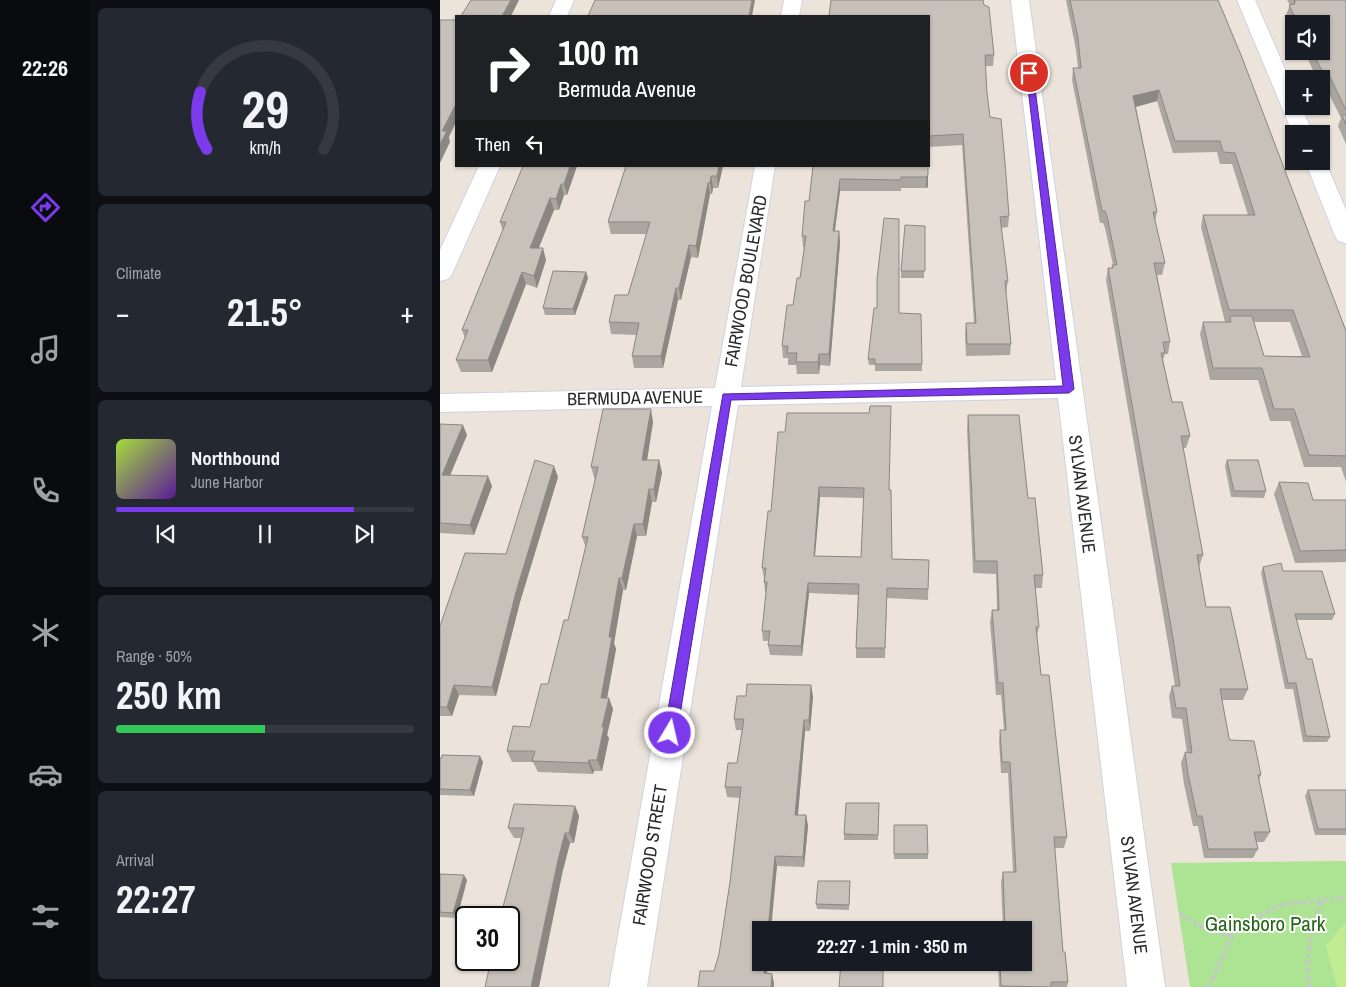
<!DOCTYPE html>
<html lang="en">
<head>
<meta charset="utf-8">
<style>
  :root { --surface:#171b24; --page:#242831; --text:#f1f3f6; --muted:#9ea1a6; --line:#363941; --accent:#7c3aed }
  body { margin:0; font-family:"Archivo Narrow",sans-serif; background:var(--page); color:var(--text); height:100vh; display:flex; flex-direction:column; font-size:19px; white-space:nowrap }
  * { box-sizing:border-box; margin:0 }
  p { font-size:16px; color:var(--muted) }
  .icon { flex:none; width:28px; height:28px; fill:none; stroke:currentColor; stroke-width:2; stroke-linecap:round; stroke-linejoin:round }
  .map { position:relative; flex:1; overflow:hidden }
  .sheet { display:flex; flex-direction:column; gap:8px; padding:8px; background:#0d0f14; width:350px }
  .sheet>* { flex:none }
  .hud { position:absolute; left:15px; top:15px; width:475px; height:152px; border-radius:0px; box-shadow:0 1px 4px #0004; background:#202124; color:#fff; overflow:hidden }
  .tools { position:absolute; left:845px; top:15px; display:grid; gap:10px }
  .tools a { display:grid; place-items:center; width:45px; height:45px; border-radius:0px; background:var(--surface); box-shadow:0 1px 4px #0004; font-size:25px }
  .speed { position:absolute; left:15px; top:906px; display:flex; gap:10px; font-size:25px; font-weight:700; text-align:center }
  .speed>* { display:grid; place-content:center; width:65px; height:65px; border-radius:50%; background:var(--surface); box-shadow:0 1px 4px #0004; line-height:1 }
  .speed .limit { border:2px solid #111; border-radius:8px; background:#fff; color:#111 }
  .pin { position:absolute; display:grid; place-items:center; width:42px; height:42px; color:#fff; margin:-21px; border:2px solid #fff; border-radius:50%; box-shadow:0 1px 5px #0007 }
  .me { position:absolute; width:55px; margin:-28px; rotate:9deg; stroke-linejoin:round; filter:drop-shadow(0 0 4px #0008) }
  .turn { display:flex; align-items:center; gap:18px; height:105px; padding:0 20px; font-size:22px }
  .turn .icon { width:65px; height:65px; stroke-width:2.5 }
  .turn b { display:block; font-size:35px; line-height:42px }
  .then { display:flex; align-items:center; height:48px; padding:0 20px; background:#0003; gap:10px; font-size:19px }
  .big { font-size:38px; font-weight:800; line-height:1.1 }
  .sheet .tile { flex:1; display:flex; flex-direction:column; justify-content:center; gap:8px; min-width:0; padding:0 18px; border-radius:8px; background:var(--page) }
  .sheet .dial { align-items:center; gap:0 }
  .dial svg { height:130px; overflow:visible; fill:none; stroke:var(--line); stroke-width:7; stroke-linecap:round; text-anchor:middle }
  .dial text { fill:var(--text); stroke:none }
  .song { display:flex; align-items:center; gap:15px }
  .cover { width:60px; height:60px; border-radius:8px; background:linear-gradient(135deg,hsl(80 70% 55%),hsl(270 70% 35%)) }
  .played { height:5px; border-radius:2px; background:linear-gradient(90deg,var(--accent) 80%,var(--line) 80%) }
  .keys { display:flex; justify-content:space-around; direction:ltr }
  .heat { display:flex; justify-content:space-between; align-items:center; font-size:28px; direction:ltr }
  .charge { height:8px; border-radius:4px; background:linear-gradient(90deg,#34c759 50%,var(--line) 0) }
  .trip { position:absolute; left:312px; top:921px; width:280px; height:50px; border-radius:0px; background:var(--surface); box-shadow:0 1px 4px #0004; font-weight:800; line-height:50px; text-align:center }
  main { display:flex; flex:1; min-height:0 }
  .tab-bar { display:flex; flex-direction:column; width:90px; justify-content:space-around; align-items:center; background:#090b0e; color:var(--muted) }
  .tab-bar .icon { width:35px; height:35px }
  .tab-bar .active { color:var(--accent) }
  .tab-bar b { font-size:22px; color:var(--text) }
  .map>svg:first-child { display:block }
</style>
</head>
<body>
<main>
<nav class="tab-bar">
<b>22:26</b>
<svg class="icon active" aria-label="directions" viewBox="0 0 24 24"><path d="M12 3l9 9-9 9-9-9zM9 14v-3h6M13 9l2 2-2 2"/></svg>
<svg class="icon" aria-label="music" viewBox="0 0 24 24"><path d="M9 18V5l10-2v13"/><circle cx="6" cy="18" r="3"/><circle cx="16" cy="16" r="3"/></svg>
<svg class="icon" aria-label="phone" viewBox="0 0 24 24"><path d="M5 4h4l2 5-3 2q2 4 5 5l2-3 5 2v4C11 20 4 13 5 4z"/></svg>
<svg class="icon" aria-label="climate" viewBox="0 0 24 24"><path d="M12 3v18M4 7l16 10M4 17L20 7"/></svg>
<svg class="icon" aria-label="car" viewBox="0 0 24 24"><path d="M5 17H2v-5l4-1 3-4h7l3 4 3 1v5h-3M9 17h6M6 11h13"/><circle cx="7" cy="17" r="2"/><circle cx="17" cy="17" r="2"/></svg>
<svg class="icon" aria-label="filters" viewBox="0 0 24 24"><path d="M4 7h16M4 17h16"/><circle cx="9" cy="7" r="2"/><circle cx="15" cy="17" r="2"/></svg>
</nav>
<section class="sheet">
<div class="tile dial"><svg viewBox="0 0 100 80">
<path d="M14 69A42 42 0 1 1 86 69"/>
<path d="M14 69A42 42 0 0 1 10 34" stroke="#7c3aed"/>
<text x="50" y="56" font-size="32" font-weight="700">29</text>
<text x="50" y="72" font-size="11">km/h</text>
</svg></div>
<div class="tile"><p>Climate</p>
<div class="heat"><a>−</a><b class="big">21.5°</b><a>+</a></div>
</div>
<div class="tile">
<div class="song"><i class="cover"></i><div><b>Northbound</b><p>June Harbor</p></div></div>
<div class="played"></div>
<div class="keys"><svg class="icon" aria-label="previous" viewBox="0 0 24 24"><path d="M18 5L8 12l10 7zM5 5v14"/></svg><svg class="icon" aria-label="pause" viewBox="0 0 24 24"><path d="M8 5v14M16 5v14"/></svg><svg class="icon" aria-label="next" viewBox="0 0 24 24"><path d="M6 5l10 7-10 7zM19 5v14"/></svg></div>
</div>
<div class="tile"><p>Range · 50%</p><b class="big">250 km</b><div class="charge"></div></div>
<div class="tile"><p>Arrival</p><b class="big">22:27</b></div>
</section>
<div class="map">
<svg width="906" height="987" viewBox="0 0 906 987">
  <rect width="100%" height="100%" fill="#ece4da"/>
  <polygon fill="#ade494" points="906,861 906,987 750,987 731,863"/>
  <polygon fill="#c2ec90" points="905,923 906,987 897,987 886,946"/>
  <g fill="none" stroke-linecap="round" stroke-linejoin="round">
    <g stroke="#cfd2e2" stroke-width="2">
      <g id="street">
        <polygon points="344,0 362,0 359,16 341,16"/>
        <polygon points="571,0 589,0 725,987 687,987 618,398 298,405 207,987 169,987 272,406 0,412 0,394 275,388 315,166 335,166 301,387 616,380"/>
        <polygon points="797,0 815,0 854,90 854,106 861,106 873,134 853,134"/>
        <polygon points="881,156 885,161 906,210 906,243 898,241 895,236 865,161 881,161"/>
      </g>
    </g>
    <g stroke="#cfd2e2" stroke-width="2">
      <g id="secondary">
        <polygon points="116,0 134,0 127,16 109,16"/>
        <polygon points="39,166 60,166 12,274 8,279 0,281 0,250"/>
      </g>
    </g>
    <g stroke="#c7c7c7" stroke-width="4" stroke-dasharray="4.5 3" stroke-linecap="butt">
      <polyline points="740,914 767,930 792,936"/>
      <polyline points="769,987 792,936 808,922 842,904 906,898"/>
      <path d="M 870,987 C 863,956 873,930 881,900"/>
    </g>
    <use href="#street" fill="#fff" fill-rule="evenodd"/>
    <use href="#secondary" fill="#fff" fill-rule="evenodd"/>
  </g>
  <g fill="#aba6a0" fill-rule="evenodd">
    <path d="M 626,0 L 778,0 L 906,331 L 906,482 L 901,467 L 864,467 L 850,421 L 830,421 L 818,380 L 770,380 L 760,334 L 763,322 L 785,322 L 761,227 L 763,215 L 808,215 L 792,164 L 780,164 L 777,152 L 733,153 L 717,101 L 696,107 L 717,212 L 715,222 L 725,263 L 722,275 L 717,275 L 730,342 L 728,354 L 725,354 L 723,360 L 732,402 L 750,436 L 746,448 L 743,448 L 763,555 L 759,567 L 766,607 L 808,689 L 803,700 L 782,700 L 789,738 L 790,740 L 821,775 L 819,780 L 830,832 L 824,842 L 816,842 L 818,849 L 813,858 L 764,858 L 758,826 L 753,826 L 744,784 L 741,763 L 745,752 L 747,753 L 742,719 L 732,718 L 729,696 L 732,686 L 735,686 L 729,649 L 666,280 L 668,268 L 672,268 L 673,265 L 665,228 L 663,223 L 660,223 L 632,80 L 633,68 L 638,68 L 636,50 ZM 813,322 L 850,322 L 862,356 L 824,356 Z"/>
    <polygon points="847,0 906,0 906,144 898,126 901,118 884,84 881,84 881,79 877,79 864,51 881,51 881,24 854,24 854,30 846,15 850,5"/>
    <polygon points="544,5 554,55 553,66 545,66 547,93 550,117 569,216 568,227 561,228 568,281 566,293 571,344 570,355 526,356 525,335 526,323 534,323 522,145 489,147 489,16"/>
    <polygon points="83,166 137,166 127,195 124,195 119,210 114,210 98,248 106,260 97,288 86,284 52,372 21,372 16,360 25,338 22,330 63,231 60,222"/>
    <polygon points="186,166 283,166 278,188 273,188 272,194 270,194 258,258 251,257 241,300 238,300 223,368 194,368 192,356 197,335 171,334 169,322 188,295 207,234 171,234 168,222"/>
    <polygon points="373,166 488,166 488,187 486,188 461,188 461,191 400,191 395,231 399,231 400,243 390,366 380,365 379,374 357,374 356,365 348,365 348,358 343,358 342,346 353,305 360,278 364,247 363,247 362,236 369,201"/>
    <polygon points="485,226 484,278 461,278 461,271"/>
    <polygon points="146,272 148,278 135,315 105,315 103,308"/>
    <polygon points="459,313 482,364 482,371 435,371 435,365 429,365 428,359"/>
    <path d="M 429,413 L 450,490 L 452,559 L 489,560 L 488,600 L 447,598 L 445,658 L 416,658 L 416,648 L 418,595 L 369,593 L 362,656 L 330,655 L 328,645 L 329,641 L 323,641 L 322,631 L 326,592 L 325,592 L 324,582 L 324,578 L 322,568 L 331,511 L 345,432 ZM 380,497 L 424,498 L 421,557 L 375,556 Z"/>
    <polygon points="528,415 588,498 603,575 602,588 595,588 599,627 597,635 601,675 627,837 624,848 614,848 623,952 628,982 627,987 559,987 558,966 559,962 584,962 584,930 563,930 561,882 563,872 573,872 568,773 561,773 559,741 560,730 564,730 561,695 556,695 550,622 552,610 557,610 556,574 533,573 527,428"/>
    <polygon points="213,422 207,460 219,460 222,473 216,502 212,502 206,536 197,536 186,590 183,590 174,643 176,649 167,698 173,709 167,735 169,738 162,771 154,771 153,774 98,772 93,762 72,762 67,751 90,727 108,684 128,620 146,548 142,537 155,480 151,467"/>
    <polygon points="0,424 27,435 10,475 52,486 34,535 0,533"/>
    <polygon points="787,460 826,491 824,498 791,497 785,466"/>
    <polygon points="118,477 80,602 56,696 19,695 12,716 0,716 0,626 66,554"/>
    <polygon points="839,482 873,500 906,500 906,562 855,563 834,494"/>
    <polygon points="823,567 895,614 892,620 856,620 867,659 890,737 887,742 863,742 853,689 845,689 821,573"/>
    <polygon points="371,685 373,697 370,731 365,731 358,815 366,815 368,826 364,867 337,866 321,962 328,962 327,974 334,983 274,971 279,954 290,882 300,798 287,797 285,787 297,763 302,730 296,730 294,719 306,696"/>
    <polygon points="0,758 43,762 34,796 0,795"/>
    <polygon points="868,790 906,792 906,835 875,835 865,796"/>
    <polygon points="439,803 438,840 404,840 404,834"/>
    <polygon points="135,806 139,816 134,843 130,843 123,870 81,838 74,838 68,828"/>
    <polygon points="454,825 488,854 488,859 454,859"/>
    <polygon points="0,874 27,880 17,918 0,917"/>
    <polygon points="410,881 409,910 377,909 376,904"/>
  </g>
  <g fill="#8b8782">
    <polygon points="71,0 79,0 71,16 62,16"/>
    <polygon points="312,0 315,0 312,16 309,16"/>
    <polygon points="719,90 717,101 691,108 693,96"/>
    <polygon points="16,104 16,122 9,137 10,142 0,163 0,144 2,131"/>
    <polygon points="130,166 137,166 127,195 124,184"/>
    <polygon points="279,166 283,166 278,188 277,176"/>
    <polygon points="488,175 488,187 486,188 486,177"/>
    <polygon points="271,176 273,188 272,194 270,183"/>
    <polygon points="400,179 400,191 393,243 393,231"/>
    <polygon points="268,183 270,194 258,258 256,246"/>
    <polygon points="121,184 124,195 119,210 116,199"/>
    <polygon points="110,198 114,210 94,260 90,248"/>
    <polygon points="399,231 400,243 390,366 389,354"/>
    <polygon points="249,245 251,257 241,300 239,288"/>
    <polygon points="103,248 106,260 97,288 94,276"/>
    <polygon points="82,272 86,284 52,372 48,360"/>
    <polygon points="146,272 148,278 135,315 133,309"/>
    <polygon points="236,288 238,300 223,368 221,356"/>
    <polygon points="379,354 380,365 379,374 378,362"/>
    <polygon points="211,409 213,422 205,473 202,460"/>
    <polygon points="23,425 27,435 6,485 2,475"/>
    <polygon points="219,460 222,473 216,502 214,489"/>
    <polygon points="114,466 118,477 80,602 56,696 52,687 76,592"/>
    <polygon points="48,476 52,486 34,535 30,525"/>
    <polygon points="379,487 380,497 374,567 374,556"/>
    <polygon points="209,489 212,502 206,536 203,524"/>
    <polygon points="194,524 197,536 186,590 182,578"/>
    <polygon points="179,578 183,590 174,643 176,649 165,709 161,698 169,637"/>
    <polygon points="368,583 369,593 362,656 361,646"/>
    <polygon points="14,685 19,695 12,716 7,707"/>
    <polygon points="371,685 373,697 370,731 369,720"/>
    <polygon points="169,698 173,709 167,735 169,738 162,771 157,760 162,727"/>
    <polygon points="364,720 365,731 357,825 355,815"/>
    <polygon points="40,756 43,762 34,796 30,790"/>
    <polygon points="149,760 154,771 153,774 148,763"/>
    <polygon points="135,806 139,816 134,843 129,833"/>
    <polygon points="366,815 368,826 364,867 363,857"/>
    <polygon points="125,833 130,843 123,870 99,987 91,987 118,860"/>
    <polygon points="335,856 337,866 331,930 328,930"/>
    <polygon points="24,875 27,880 17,918 13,913"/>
    <polygon points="325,962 328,962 326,982 324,973"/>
    <polygon points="332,974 334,983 334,987 331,987"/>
  </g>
  <g fill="#c7c1ba" stroke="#8b8782" fill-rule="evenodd">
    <polygon points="31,0 71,0 62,16 21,16"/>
    <polygon points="155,0 312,0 309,16 148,16"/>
    <polygon points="391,0 543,0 544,5 549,7 554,55 545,55 547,93 550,117 561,119 565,162 569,216 560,217 568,281 565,281 571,344 527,344 526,323 536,323 523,134 489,136 489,16 389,16"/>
    <polygon points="630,0 778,0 801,55 906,331 906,456 869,455 854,409 834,409 822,368 773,368 763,322 791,322 790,316 812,316 824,356 870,357 853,310 789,310 763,215 815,215 795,153 783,152 780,141 735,141 719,90 693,96 717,212 713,212 725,263 714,263 730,342 723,342 725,353 721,353 732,402 742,402 750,436 741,436 763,555 757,555 766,607 790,607 808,689 780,689 789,738 790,740 814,741 821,775 818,775 830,832 814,832 818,849 768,849 762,816 757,816 748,774 745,752 752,753 746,708 736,708 732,686 740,686 733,638 668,268 673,268 672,265 677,265 667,216 665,211 662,211 633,68 641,68 638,38"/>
    <polygon points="855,0 906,0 906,110 888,73 883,73 872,51 881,51 881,24 858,24 849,5 855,4 854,1 856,1"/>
    <polygon points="0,20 16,20 16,104 2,131 7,131 0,144"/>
    <polygon points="902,115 906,115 906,125"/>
    <polygon points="83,166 130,166 124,184 121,184 116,199 110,198 90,248 103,248 94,276 82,272 48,360 16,360 28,330 22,330 66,222 60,222"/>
    <polygon points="186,166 279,166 277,176 271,176 270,183 268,183 256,246 249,245 239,288 236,288 221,356 192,356 199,323 169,322 175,295 188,295 210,222 168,222"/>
    <polygon points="373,166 488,166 488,175 486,177 461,177 461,180 400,179 393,231 399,231 389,354 379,354 378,362 356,362 357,353 347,353 348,346 342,346 347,305 353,305 357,278 360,278 366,236 362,236 365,201 369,201"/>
    <polygon points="444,218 459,219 459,313 481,314 482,364 435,364 435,359 428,359 434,308 437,308 437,279"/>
    <polygon points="465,225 485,226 485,271 461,271"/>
    <polygon points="113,271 146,272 133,309 103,308"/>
    <path d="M 430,406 L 451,406 L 449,490 L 451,490 L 452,559 L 489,560 L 488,589 L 447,588 L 445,648 L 416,648 L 419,584 L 368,583 L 361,646 L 328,645 L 330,631 L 322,631 L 327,582 L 324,582 L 326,568 L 322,568 L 328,511 L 331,511 L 338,432 L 345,432 L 347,413 L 429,413 ZM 379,487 L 424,488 L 421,557 L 374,556 Z"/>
    <polygon points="163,409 211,409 202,460 219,460 214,489 209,489 203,524 194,524 182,578 179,578 169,637 172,637 161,698 169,698 162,727 164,727 157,760 149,760 148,763 92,761 95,751 67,751 73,726 90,727 101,684 108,684 124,620 128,620 148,537 142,537 158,467 151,467"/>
    <polygon points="528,415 579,415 588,498 595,498 603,575 594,575 599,627 596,627 601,675 609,675 627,837 614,837 623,952 625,952 628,982 611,982 611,987 561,986 560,962 584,962 584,930 565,930 563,872 576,872 570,762 562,762 560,730 566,730 563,683 558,683 552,610 559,610 557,561 535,561"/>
    <polygon points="0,424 23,425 2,475 48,476 30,525 0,523"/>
    <polygon points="95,460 114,466 76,592 52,687 14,685 7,707 0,707 0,626 25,553 66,554"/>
    <polygon points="787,460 818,460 826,491 794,491"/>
    <polygon points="839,482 868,483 873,500 906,500 906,550 860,551"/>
    <polygon points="841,563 843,571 882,571 895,614 855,614 867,659 872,659 890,737 866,736 856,683 848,683 823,567"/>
    <polygon points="307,684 371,685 369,720 364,720 355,815 366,815 363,857 335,856 328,930 321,930 321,962 325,962 324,973 332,974 331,987 258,987 260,971 274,971 279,954 290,882 301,787 285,787 288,763 297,763 304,719 294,719 297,696 306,696"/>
    <polygon points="2,755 40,756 30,790 0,789 0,758 2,758"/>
    <polygon points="868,790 906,790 906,829 878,829"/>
    <polygon points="406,803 439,803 438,835 404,834"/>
    <polygon points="74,804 135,806 129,833 125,833 118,860 91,987 45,987 51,960 69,960 69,918 60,918 84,828 68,828"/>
    <polygon points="454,825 487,825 488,854 454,854"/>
    <polygon points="0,874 24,875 13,913 0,912"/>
    <polygon points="378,881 410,881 409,905 376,904"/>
    <polygon points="401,962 443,963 443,987 399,987"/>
  </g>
  <polygon fill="#7c3aed" stroke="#51269a" points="586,71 593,73 634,389 629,393 291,400 237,733 235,737 230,739 226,737 224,733 283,394 623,386"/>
  <g text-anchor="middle" stroke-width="4" stroke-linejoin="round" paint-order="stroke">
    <g font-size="18" fill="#292929" stroke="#fff">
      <text transform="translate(306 281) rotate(-80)" y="6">FAIRWOOD BOULEVARD</text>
      <text transform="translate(195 398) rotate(-1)" y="6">BERMUDA AVENUE</text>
      <text transform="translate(642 494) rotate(83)" y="6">SYLVAN AVENUE</text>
      <text transform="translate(210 855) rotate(-81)" y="6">FAIRWOOD STREET</text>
      <text transform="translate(694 895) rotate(83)" y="6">SYLVAN AVENUE</text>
    </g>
    <g font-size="21" fill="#266618" stroke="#fff">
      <text x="825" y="931">Gainsboro Park</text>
    </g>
  </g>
</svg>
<div class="tools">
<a><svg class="icon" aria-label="sound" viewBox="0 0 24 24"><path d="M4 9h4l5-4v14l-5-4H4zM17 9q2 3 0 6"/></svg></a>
<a>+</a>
<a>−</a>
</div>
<div class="speed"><div class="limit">30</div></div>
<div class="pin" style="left:589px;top:73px;background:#d93025"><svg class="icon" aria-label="arrive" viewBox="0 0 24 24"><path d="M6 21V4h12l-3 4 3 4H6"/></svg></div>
<svg class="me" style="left:230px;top:733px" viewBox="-20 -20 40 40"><circle r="17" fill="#7c3aed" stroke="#fff" stroke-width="3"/><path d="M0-11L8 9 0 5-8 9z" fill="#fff"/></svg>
<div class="trip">22:27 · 1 min · 350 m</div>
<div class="hud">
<div class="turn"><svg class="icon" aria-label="right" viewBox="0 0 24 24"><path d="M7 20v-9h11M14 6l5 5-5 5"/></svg><div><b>100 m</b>Bermuda Avenue</div></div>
<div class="then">Then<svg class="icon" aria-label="left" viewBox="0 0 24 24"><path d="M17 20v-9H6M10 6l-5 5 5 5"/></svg></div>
</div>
</div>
</main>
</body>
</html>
